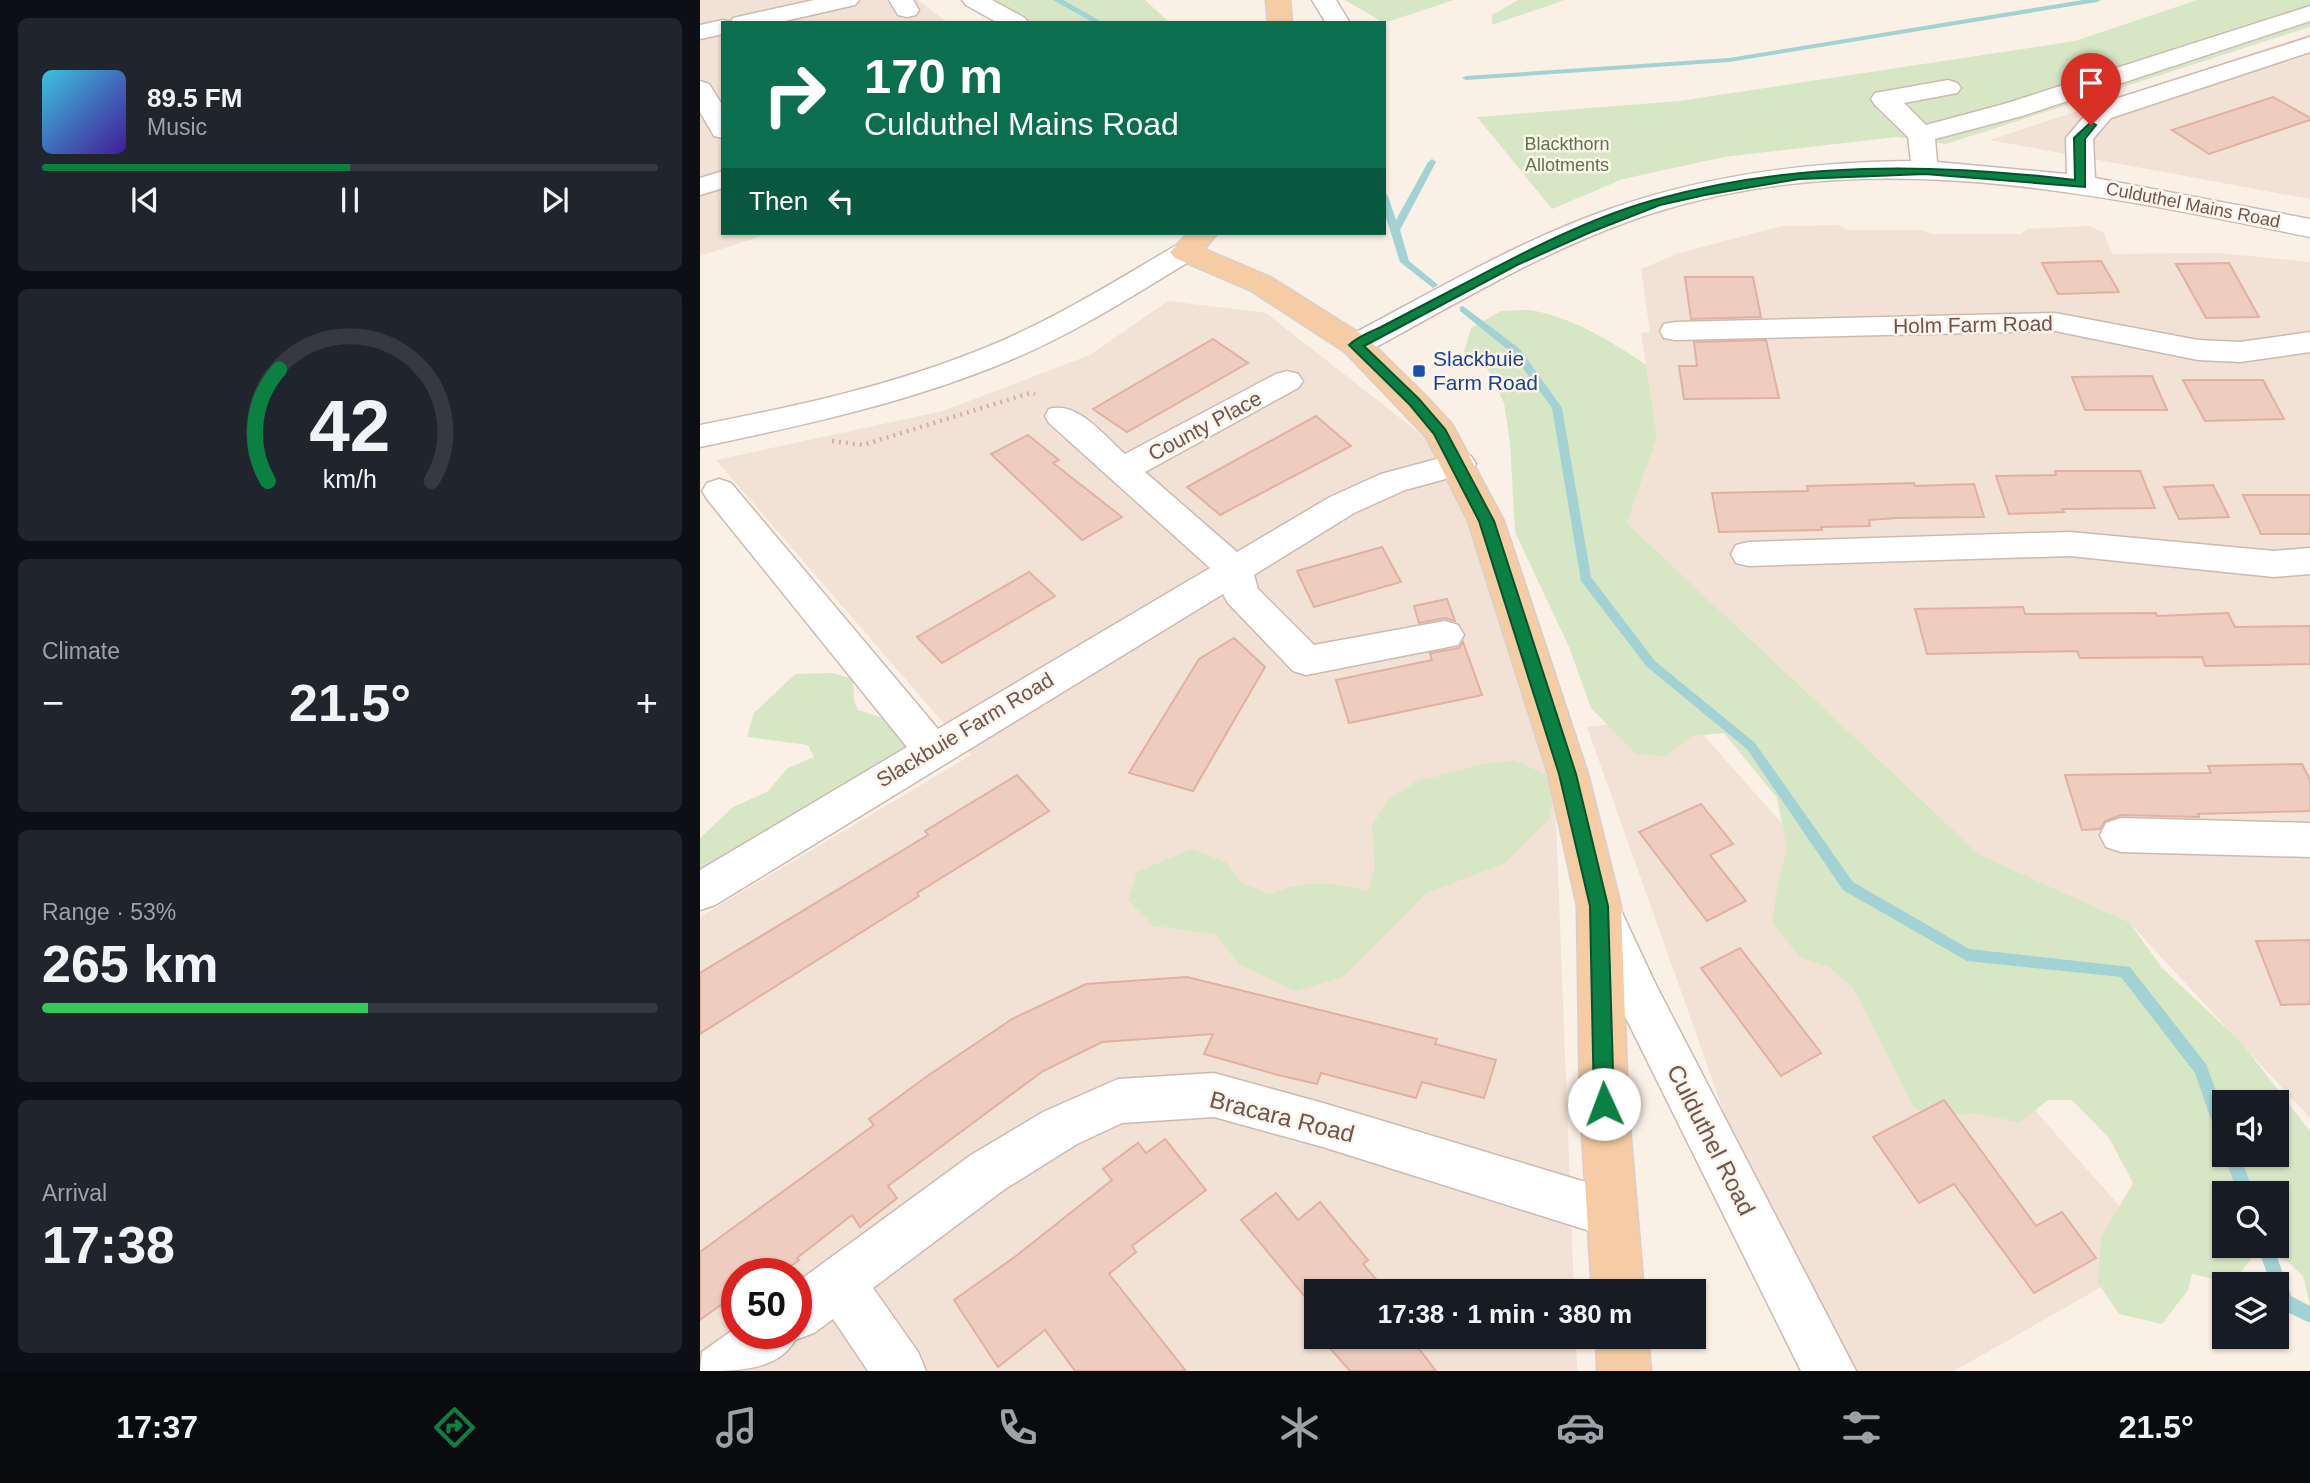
<!DOCTYPE html>
<html lang="en">
<head>
<meta charset="utf-8">
<style>
  :root { --surface:#171b24; --page:#20242c; --text:#f1f3f6; --muted:#9ea1a6; --line:#363941; --accent:#0b8043 }
  body { margin:0; font-family:Helvetica,sans-serif; background:var(--page); color:var(--text); height:100vh; display:flex; flex-direction:column; font-size:26px; white-space:nowrap }
  * { box-sizing:border-box; margin:0 }
  p { font-size:23px; color:var(--muted) }
  .icon { flex:none; width:38px; height:38px; fill:none; stroke:currentColor; stroke-width:2; stroke-linecap:round; stroke-linejoin:round }
  .map { position:relative; flex:1; overflow:hidden }
  .drawer { display:flex; flex-direction:column; gap:18px; padding:18px; background:#0d0f14; width:700px }
  .drawer>* { flex:none }
  .guide { position:absolute; left:21px; top:21px; width:665px; height:214px; border-radius:0px; box-shadow:0 2px 5px #0004; background:#0b6e4f; color:#fff; overflow:hidden }
  .fabs { position:absolute; left:1512px; top:1090px; display:grid; gap:14px }
  .fabs a { display:grid; place-items:center; width:77px; height:77px; border-radius:0px; background:var(--surface); box-shadow:0 2px 5px #0004; font-size:35px }
  .speed { position:absolute; left:21px; top:1258px; display:flex; gap:14px; font-size:35px; font-weight:700; text-align:center }
  .speed>* { display:grid; place-content:center; width:91px; height:91px; border-radius:50%; background:var(--surface); box-shadow:0 2px 5px #0004; line-height:1 }
  .speed .limit { border:10px solid #d22; background:#fff; color:#111 }
  .pin { position:absolute; display:grid; place-items:center; width:60px; height:60px; color:#fff; margin:-72px -30px; border-radius:50% 50% 50% 0; rotate:-45deg; box-shadow:0 0 7px #0007 }
  .pin .icon { rotate:45deg }
  .me { position:absolute; width:77px; margin:-38px; rotate:358deg; stroke-linejoin:round; filter:drop-shadow(0 0 5px #0008) }
  .turn { display:flex; align-items:center; gap:24px; height:147px; padding:0 28px; font-size:32px }
  .turn .icon { width:91px; height:91px; stroke-width:2.5 }
  .turn b { display:block; font-size:49px; line-height:60px }
  .then { display:flex; align-items:center; height:66px; padding:0 28px; background:#0003; gap:14px; font-size:26px }
  .big { font-size:52px; font-weight:800; line-height:1.1 }
  .drawer .card { flex:1; display:flex; flex-direction:column; justify-content:center; gap:10px; min-width:0; padding:0 24px; border-radius:10px; background:var(--page) }
  .drawer .dial { align-items:center; gap:0 }
  .dial svg { height:182px; overflow:visible; fill:none; stroke:var(--line); stroke-width:7; stroke-linecap:round; text-anchor:middle }
  .dial text { fill:var(--text); stroke:none }
  .song { display:flex; align-items:center; gap:21px }
  .cover { width:84px; height:84px; border-radius:10px; background:linear-gradient(135deg,hsl(190 70% 55%),hsl(260 70% 35%)) }
  .played { height:7px; border-radius:4px; background:linear-gradient(90deg,var(--accent) 50%,var(--line) 50%) }
  .keys { display:flex; justify-content:space-around; direction:ltr }
  .heat { display:flex; justify-content:space-between; align-items:center; font-size:38px; direction:ltr }
  .charge { height:10px; border-radius:5px; background:linear-gradient(90deg,#34c759 53%,var(--line) 0) }
  .trip { position:absolute; left:604px; top:1279px; width:402px; height:70px; border-radius:0px; background:var(--surface); box-shadow:0 2px 5px #0004; font-weight:800; line-height:70px; text-align:center }
  .tab-bar { display:flex; height:112px; justify-content:space-around; align-items:center; background:#090b0e; color:var(--muted) }
  .tab-bar .icon { width:49px; height:49px }
  .tab-bar .current { color:var(--accent) }
  .tab-bar b { font-size:32px; color:var(--text) }
  main { display:flex; flex:1; min-height:0 }
  .map>svg:first-child { display:block }
</style>
</head>
<body>
<main>
<section class="drawer">
<div class="card">
<div class="song"><i class="cover"></i><div><b>89.5 FM</b><p>Music</p></div></div>
<div class="played"></div>
<div class="keys"><svg class="icon" aria-label="previous" viewBox="0 0 24 24"><path d="M18 5L8 12l10 7zM5 5v14"/></svg><svg class="icon" aria-label="pause" viewBox="0 0 24 24"><path d="M8 5v14M16 5v14"/></svg><svg class="icon" aria-label="next" viewBox="0 0 24 24"><path d="M6 5l10 7-10 7zM19 5v14"/></svg></div>
</div>
<div class="card dial"><svg viewBox="0 0 100 80">
<path d="M14 69A42 42 0 1 1 86 69"/>
<path d="M14 69A42 42 0 0 1 19 20" stroke="#0b8043"/>
<text x="50" y="56" font-size="32" font-weight="700">42</text>
<text x="50" y="72" font-size="11">km/h</text>
</svg></div>
<div class="card"><p>Climate</p>
<div class="heat"><a>−</a><b class="big">21.5°</b><a>+</a></div>
</div>
<div class="card"><p>Range · 53%</p><b class="big">265 km</b><div class="charge"></div></div>
<div class="card"><p>Arrival</p><b class="big">17:38</b></div>
</section>
<div class="map">
<svg width="1610" height="1371" viewBox="0 0 1610 1371">
  <rect width="100%" height="100%" fill="#fbf0e6"/>
  <g fill="#f2e1d5" fill-rule="evenodd">
    <polygon points="0,0 218,0 248,23 23,23 23,233 70,233 0,256"/>
    <polygon points="1610,34 1610,199 1290,140"/>
    <polygon points="1140,225 1148,230 1223,230 1232,234 1321,234 1327,229 1389,226 1403,232 1413,254 1519,253 1610,262 1610,1118 1429,922 1280,855 927,523 957,437 941,333 950,332 941,269 979,253 1082,226"/>
    <path d="M 468,301 L 566,313 L 759,464 L 855,794 L 874,1291 L 616,1292 L 616,1337 L 876,1337 L 877,1371 L 0,1371 L 0,917 L 271,755 L 16,460 L 243,411 L 390,355 ZM 37,1274 L 96,1274 L 96,1334 L 37,1334 Z"/>
    <polygon points="986,715 1461,1253 1254,1371 1152,1371 1042,1163 887,727"/>
  </g>
  <g fill="#d7e7c6" fill-rule="evenodd">
    <polygon points="286,0 445,0 470,23 331,23"/>
    <polygon points="645,0 754,0 684,23"/>
    <polygon points="818,0 865,0 792,25 792,15"/>
    <polygon points="1497,0 1610,0 1610,27 1246,144 1196,137 1024,157 923,179 852,209 777,117 979,101 1375,41"/>
    <path d="M 801,311 C 812,311 825,309 835,311 C 873,318 915,343 946,365 L 957,437 L 927,523 L 1280,855 L 1429,922 L 1462,968 L 1540,1041 L 1610,1131 L 1610,1306 L 1603,1276 L 1573,1248 L 1554,1256 L 1532,1283 L 1492,1274 L 1488,1290 L 1462,1324 L 1419,1314 L 1398,1283 L 1401,1238 L 1433,1183 L 1409,1138 L 1372,1100 L 1348,1100 L 1319,1123 L 1277,1113 L 1232,1118 L 1213,1106 L 1152,986 L 1127,966 L 1101,958 L 1072,923 L 1078,884 L 1087,848 L 1077,798 L 1024,733 L 992,736 L 967,756 L 936,754 L 891,708 L 869,647 L 815,532 L 810,443 L 804,403 L 788,370 L 764,352 L 771,328 ZM 1524,1102 L 1577,1102 L 1577,1155 L 1524,1155 ZM 1524,1194 L 1577,1194 L 1577,1246 L 1524,1246 Z"/>
    <polygon points="132,673 153,679 154,700 158,710 206,725 218,739 205,772 0,877 0,838 33,807 67,792 88,768 114,757 108,745 47,737 54,713 95,674"/>
    <path d="M 814,760 L 845,774 L 855,794 L 848,821 L 803,864 L 726,893 L 643,977 L 596,991 L 540,965 L 515,934 L 453,926 L 428,900 L 437,872 L 492,849 L 526,862 L 541,883 L 569,894 C 609,880 627,881 668,891 L 675,867 L 672,826 L 688,800 L 715,782 L 779,765 Z"/>
  </g>
  <g fill="none" stroke-linecap="round" stroke-linejoin="round">
    <g fill="#a3d2d4" fill-rule="evenodd">
      <polygon points="353,0 363,0 404,23 394,23"/>
      <polygon points="1383,0 1401,0 1397,2 1029,62 766,80 762,78 766,76 1029,58"/>
      <polygon points="732,159 736,162 700,230 709,261 736,283 738,285 733,288 700,262 684,211 684,193 688,196 696,220 728,162"/>
      <polygon points="763,306 820,349 862,408 891,577 955,661 1055,743 1153,882 1269,949 1430,967 1506,1064 1524,1113 1524,1141 1519,1139 1516,1134 1495,1073 1421,977 1267,961 1143,890 1047,749 947,667 881,581 852,408 812,353 760,311 760,307"/>
      <polygon points="1524,1155 1540,1155 1554,1194 1538,1194"/>
      <polygon points="1557,1246 1573,1246 1591,1296 1610,1306 1610,1323 1579,1308 1577,1302 1577,1284 1571,1284"/>
    </g>
  </g>
  <g fill="#eeccc0" stroke="#e0b1a1" stroke-width="2">
    <polygon points="1573,97 1610,118 1610,120 1509,154 1472,130"/>
    <polygon points="1401,261 1419,292 1358,294 1342,263"/>
    <polygon points="1529,263 1559,317 1506,318 1476,264"/>
    <polygon points="985,277 1053,277 1061,317 991,319"/>
    <polygon points="513,339 548,363 427,432 393,409"/>
    <polygon points="1066,340 1079,398 984,399 979,366 997,366 994,342"/>
    <polygon points="1452,376 1467,410 1385,410 1372,377"/>
    <polygon points="1483,380 1563,380 1584,419 1505,421"/>
    <polygon points="616,416 651,446 520,515 487,487"/>
    <polygon points="328,435 359,460 353,463 422,517 382,540 291,454"/>
    <polygon points="1355,471 1440,471 1455,508 1362,509 1364,512 1309,514 1296,476 1356,475"/>
    <polygon points="1214,483 1215,486 1274,484 1284,517 1197,518 1169,520 1170,526 1121,527 1122,530 1019,532 1012,493 1108,491 1107,486"/>
    <polygon points="1513,485 1529,517 1479,519 1464,487"/>
    <polygon points="1543,495 1610,495 1610,534 1561,534"/>
    <polygon points="682,547 701,582 614,607 597,571"/>
    <polygon points="329,572 355,596 242,663 217,637"/>
    <polygon points="747,599 755,621 745,618 719,623 714,606"/>
    <polygon points="1323,607 1325,614 1456,613 1457,616 1528,613 1535,627 1610,626 1610,664 1505,666 1502,657 1380,658 1377,651 1227,654 1215,609"/>
    <polygon points="534,638 565,667 493,791 429,773 499,659"/>
    <polygon points="763,642 782,695 649,723 636,680 732,660 730,653 759,648"/>
    <polygon points="1602,764 1610,780 1610,811 1498,814 1499,817 1421,815 1405,821 1400,829 1382,830 1365,775 1511,773 1508,766"/>
    <polygon points="317,775 349,811 217,893 219,896 0,1034 0,973 228,835 225,831"/>
    <polygon points="1001,804 1033,844 1010,855 1046,901 1007,921 939,832"/>
    <polygon points="1610,940 1610,1004 1581,1005 1556,941"/>
    <polygon points="1040,948 1121,1053 1081,1076 1001,968"/>
    <polygon points="487,977 737,1039 735,1044 796,1060 784,1098 722,1082 716,1098 621,1073 617,1084 578,1075 504,1054 513,1034 402,1042 343,1071 188,1186 197,1198 160,1227 152,1215 97,1258 99,1260 81,1274 37,1274 37,1293 0,1320 0,1252 174,1125 169,1119 226,1077 312,1019 386,984"/>
    <polygon points="1244,1100 1336,1226 1362,1212 1396,1258 1334,1293 1254,1184 1219,1203 1173,1137"/>
    <polygon points="465,1139 506,1190 432,1246 436,1252 409,1274 486,1371 375,1371 345,1330 298,1367 254,1300 316,1256 412,1180 403,1169 438,1143 446,1153"/>
    <polygon points="576,1193 598,1220 620,1202 668,1260 663,1264 687,1292 616,1292 616,1310 541,1220"/>
    <polygon points="620,1337 710,1337 736,1371 650,1371"/>
  </g>
  <g fill="none" stroke-linecap="round" stroke-linejoin="round">
    <g stroke="#ceb9b0" stroke-width="3">
      <g id="minor">
        <polygon points="114,0 159,0 155,5 76,23 23,23 23,34 0,39 0,25 23,20 31,22 33,18"/>
        <polygon points="189,0 213,0 219,10 216,15 207,17 198,15"/>
        <polygon points="262,0 292,0 325,18 328,23 298,23 266,5"/>
        <polygon points="612,0 636,0 650,23 626,23"/>
        <path d="M 1610,6 L 1610,21 L 1322,116 L 1235,139 L 1237,162 L 1367,174 L 1366,138 L 1393,106 L 1610,37 L 1610,52 L 1411,118 L 1393,139 L 1395,178 L 1610,219 L 1610,237 C 1383,191 1153,140 927,222 C 836,255 752,306 667,352 L 656,355 L 645,352 L 640,345 L 645,338 C 731,293 816,242 907,210 C 1005,175 1107,162 1211,161 L 1208,137 L 1175,105 L 1171,99 L 1175,93 L 1248,80 L 1257,83 L 1261,88 L 1257,93 L 1204,103 L 1226,125 L 1304,104 Z"/>
        <polygon points="0,81 9,84 23,106 23,138 14,136 0,112"/>
        <polygon points="23,171 23,188 0,195 0,178"/>
        <path d="M 485,243 L 495,246 L 500,252 L 495,258 C 434,295 374,334 308,361 C 210,402 105,425 0,447 L 0,425 C 98,406 195,385 287,347 C 353,320 414,282 475,246 Z"/>
        <polygon points="1355,313 1498,340 1540,342 1610,332 1610,352 1540,362 1498,360 1355,331 975,340 964,338 960,331 964,324 975,322"/>
        <path d="M 587,371 L 598,374 L 603,381 L 598,388 L 445,472 L 537,552 L 630,497 L 681,474 L 759,453 L 771,456 L 776,464 L 771,472 L 705,490 L 654,513 L 554,575 L 558,589 L 614,645 L 745,621 L 758,625 L 764,635 L 758,645 L 606,675 L 593,671 L 528,603 L 523,594 L 15,905 L 0,910 L 0,870 L 207,747 L 7,499 L 2,491 L 7,483 L 19,479 L 31,483 L 238,729 L 510,568 L 349,423 L 345,416 L 349,409 C 378,401 404,436 425,454 L 576,374 Z"/>
        <polygon points="1370,532 1574,551 1610,548 1610,574 1574,577 1370,556 1049,566 1036,563 1031,554 1036,545 1049,542"/>
        <polygon points="1421,818 1610,823 1610,857 1421,852 1406,847 1400,835 1406,823"/>
        <polygon points="902,897 917,902 955,983 1156,1371 1101,1371 921,1008 880,915 887,902"/>
        <path d="M 514,1073 L 623,1103 L 912,1190 L 930,1197 L 937,1214 L 930,1231 L 912,1238 L 623,1147 L 514,1117 L 422,1123 L 377,1144 L 305,1189 L 173,1288 L 218,1352 L 226,1371 L 168,1371 L 133,1319 L 114,1333 L 95,1340 C 78,1371 36,1371 0,1371 L 2,1352 L 37,1327 L 37,1334 L 96,1334 L 96,1283 L 271,1155 L 343,1112 L 418,1079 Z"/>
      </g>
    </g>
    <g stroke="#d8cfcd" stroke-width="3">
      <g id="major">
        <polygon points="566,0 590,0 592,23 568,23"/>
        <polygon points="488,233 518,233 504,249 572,278 667,338 725,395 752,424 804,521 888,774 921,906 928,1104 944,1292 892,1292 880,1104 877,906 848,774 768,521 726,437 645,352 550,290 475,258 470,252"/>
        <polygon points="896,1337 948,1337 951,1371 897,1371"/>
      </g>
    </g>
    <polyline stroke="#d3b0a3" stroke-width="4.5" stroke-dasharray="2 5" stroke-linecap="butt" points="132,441 163,445 330,393 335,394"/>
    <use href="#minor" fill="#fff" fill-rule="evenodd"/>
    <use href="#major" fill="#f5cca3" fill-rule="evenodd"/>
  </g>
  <path fill="#0b8043" stroke="#07532c" stroke-width="2" d="M 1391,122 L 1396,125 L 1385,139 L 1385,187 L 1225,174 L 1099,179 L 1005,195 L 960,205 L 891,232 L 817,265 L 664,346 L 719,399 L 745,429 L 794,521 L 876,774 L 908,906 L 914,1104 L 911,1110 L 904,1113 L 897,1110 L 894,1104 L 890,906 L 859,774 L 779,521 L 734,434 L 710,405 L 649,345 C 657,337 670,332 681,327 C 706,314 731,301 756,288 C 819,255 886,219 954,200 C 1093,161 1233,163 1375,180 L 1374,138 Z"/>
  <rect fill="#1a4fb4" stroke="#fef5ec" stroke-width="2.5" x="712" y="364" width="14" height="14" rx="3.5"/>
  <g text-anchor="middle" stroke-width="5" stroke-linejoin="round" paint-order="stroke">
    <g font-size="18" fill="#5a7845" stroke="#fef5ec">
      <text x="867" y="150">Blackthorn<tspan x="867" dy="21">Allotments</tspan></text>
    </g>
    <g font-size="18" fill="#72554d" stroke="#fef5ec">
      <text transform="translate(1493 205) rotate(11)" y="6">Culduthel Mains Road</text>
    </g>
    <g font-size="21" fill="#72554d" stroke="#fef5ec">
      <text transform="translate(1273 325) rotate(-1)" y="7">Holm Farm Road</text>
      <text transform="translate(505 426) rotate(-28)" y="7">County Place</text>
      <text transform="translate(265 730) rotate(-31)" y="7">Slackbuie Farm Road</text>
    </g>
    <g font-size="21" fill="#164399" stroke="#fef5ec" text-anchor="start">
      <text x="733" y="366">Slackbuie<tspan x="733" dy="24">Farm Road</tspan></text>
    </g>
    <g font-size="24" fill="#72554d" stroke="#fef5ec">
      <text transform="translate(582 1117) rotate(14)" y="8">Bracara Road</text>
      <text transform="translate(1011 1140) rotate(63)" y="8">Culduthel Road</text>
    </g>
  </g>
</svg>
<div class="fabs">
<a><svg class="icon" aria-label="sound" viewBox="0 0 24 24"><path d="M4 9h4l5-4v14l-5-4H4zM17 9q2 3 0 6"/></svg></a>
<a><svg class="icon" aria-label="search" viewBox="0 0 24 24"><circle cx="10" cy="10" r="6"/><path d="M15 15l6 6"/></svg></a>
<a><svg class="icon" aria-label="layers" viewBox="0 0 24 24"><path d="M12 4l9 5-9 5-9-5zM3 14l9 5 9-5"/></svg></a>
</div>
<div class="speed"><div class="limit">50</div></div>
<div class="pin" style="left:1391px;top:125px;background:#d93025"><svg class="icon" aria-label="arrive" viewBox="0 0 24 24"><path d="M6 21V4h12l-3 4 3 4H6"/></svg></div>
<svg class="me" style="left:904px;top:1104px" viewBox="-20 -20 40 40"><circle r="19" fill="#fff"/><path d="M0-13L10 11 0 6-10 11z" fill="#0b8043"/></svg>
<div class="trip">17:38 · 1 min · 380 m</div>
<div class="guide">
<div class="turn"><svg class="icon" aria-label="right" viewBox="0 0 24 24"><path d="M7 20v-9h11M14 6l5 5-5 5"/></svg><div><b>170 m</b>Culduthel Mains Road</div></div>
<div class="then">Then<svg class="icon" aria-label="left" viewBox="0 0 24 24"><path d="M17 20v-9H6M10 6l-5 5 5 5"/></svg></div>
</div>
</div>
</main>
<nav class="tab-bar">
<b>17:37</b>
<svg class="icon current" aria-label="directions" viewBox="0 0 24 24"><path d="M12 3l9 9-9 9-9-9zM9 14v-3h6M13 9l2 2-2 2"/></svg>
<svg class="icon" aria-label="music" viewBox="0 0 24 24"><path d="M9 18V5l10-2v13"/><circle cx="6" cy="18" r="3"/><circle cx="16" cy="16" r="3"/></svg>
<svg class="icon" aria-label="phone" viewBox="0 0 24 24"><path d="M5 4h4l2 5-3 2q2 4 5 5l2-3 5 2v4C11 20 4 13 5 4z"/></svg>
<svg class="icon" aria-label="climate" viewBox="0 0 24 24"><path d="M12 3v18M4 7l16 10M4 17L20 7"/></svg>
<svg class="icon" aria-label="car" viewBox="0 0 24 24"><path d="M5 17H2v-5l4-1 3-4h7l3 4 3 1v5h-3M9 17h6M6 11h13"/><circle cx="7" cy="17" r="2"/><circle cx="17" cy="17" r="2"/></svg>
<svg class="icon" aria-label="filters" viewBox="0 0 24 24"><path d="M4 7h16M4 17h16"/><circle cx="9" cy="7" r="2"/><circle cx="15" cy="17" r="2"/></svg>
<b>21.5°</b>
</nav>
</body>
</html>
